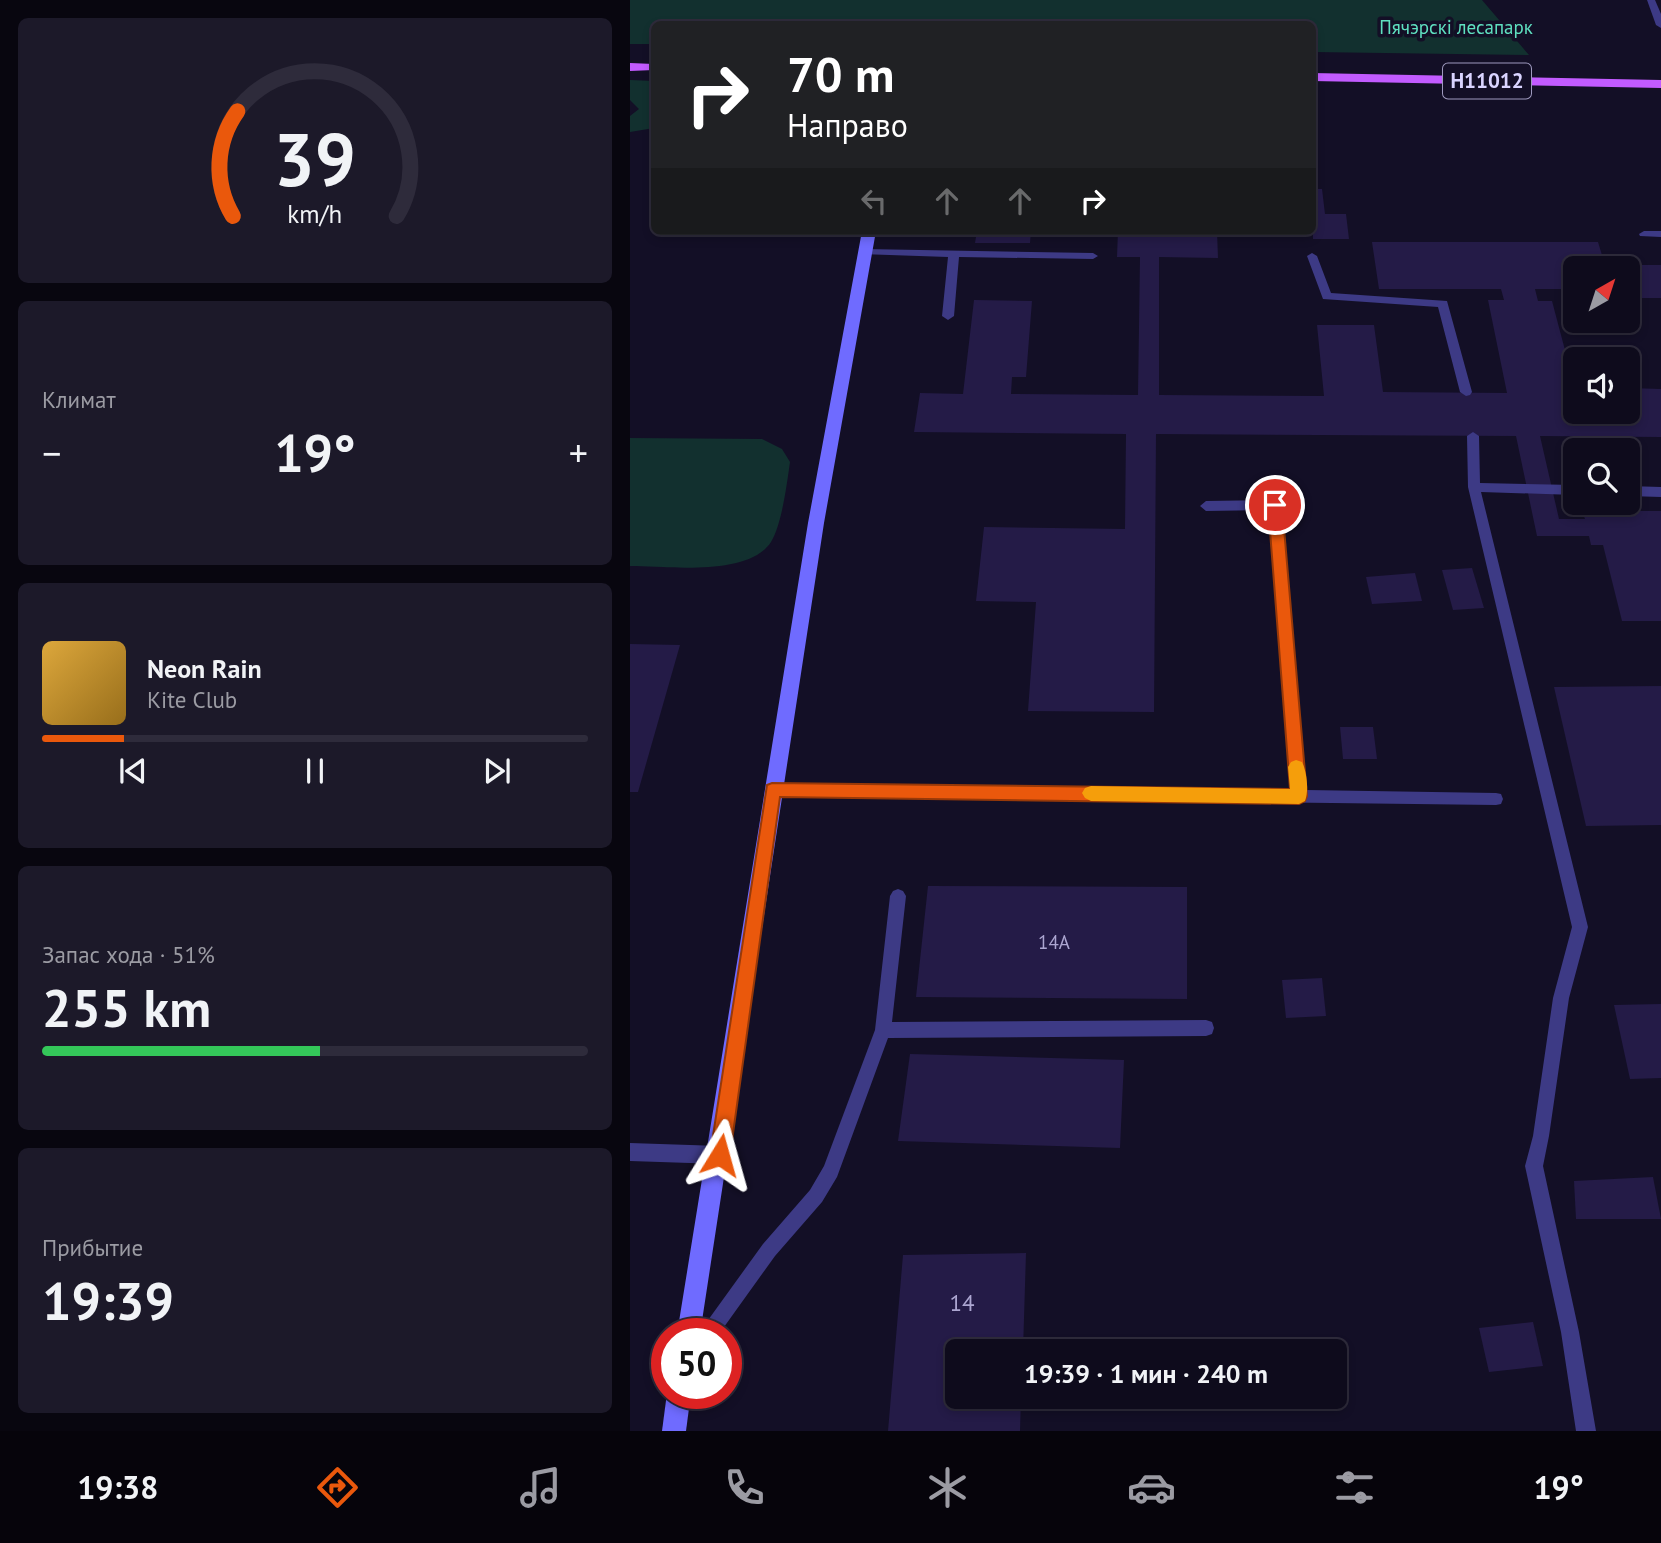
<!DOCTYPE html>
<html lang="ru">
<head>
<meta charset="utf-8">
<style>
  :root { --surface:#0e0b1c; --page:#1c1929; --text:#f1f3f6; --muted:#9b9ba3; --line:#2e2b3b; --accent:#ea580c }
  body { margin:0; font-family:"PT Sans",sans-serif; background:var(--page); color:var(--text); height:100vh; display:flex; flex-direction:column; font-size:26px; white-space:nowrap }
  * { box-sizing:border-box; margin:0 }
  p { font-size:23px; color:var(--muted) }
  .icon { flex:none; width:38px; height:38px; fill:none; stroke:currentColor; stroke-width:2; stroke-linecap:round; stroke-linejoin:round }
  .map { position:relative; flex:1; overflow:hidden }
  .drawer { display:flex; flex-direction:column; gap:18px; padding:18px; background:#08060f; width:630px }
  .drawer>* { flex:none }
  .top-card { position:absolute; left:21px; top:21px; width:665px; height:214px; border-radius:10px; box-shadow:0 4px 10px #0003,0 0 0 2px var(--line); background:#202124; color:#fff; overflow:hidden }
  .needle { width:46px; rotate:39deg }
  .fabs { position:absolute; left:933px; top:256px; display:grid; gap:14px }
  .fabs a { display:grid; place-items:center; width:77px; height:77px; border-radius:10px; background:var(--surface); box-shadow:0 4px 10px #0003,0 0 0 2px var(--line); font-size:35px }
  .speed { position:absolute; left:21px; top:1318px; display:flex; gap:14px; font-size:35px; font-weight:700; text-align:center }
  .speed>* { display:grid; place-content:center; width:91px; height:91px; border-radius:50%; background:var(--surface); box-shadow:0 4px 10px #0003,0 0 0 2px var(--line); line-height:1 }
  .speed .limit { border:10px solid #d22; background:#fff; color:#111 }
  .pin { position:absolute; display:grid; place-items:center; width:60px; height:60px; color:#fff; margin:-30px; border:4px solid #fff; border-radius:50%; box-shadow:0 2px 7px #0007 }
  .me { position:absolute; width:77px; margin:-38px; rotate:8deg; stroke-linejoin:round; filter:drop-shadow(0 0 5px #0008) }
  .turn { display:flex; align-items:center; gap:24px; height:147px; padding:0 21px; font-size:32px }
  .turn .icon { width:91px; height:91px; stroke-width:2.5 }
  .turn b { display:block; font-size:49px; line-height:60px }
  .lanes { display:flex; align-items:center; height:66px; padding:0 21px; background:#0003; justify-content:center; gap:35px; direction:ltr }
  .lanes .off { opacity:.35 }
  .big { font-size:52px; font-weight:700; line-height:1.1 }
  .drawer .card { flex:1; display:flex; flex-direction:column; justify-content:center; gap:10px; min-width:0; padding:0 24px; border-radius:10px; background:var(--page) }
  .drawer .dial { align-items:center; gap:0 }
  .dial svg { height:182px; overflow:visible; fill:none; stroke:var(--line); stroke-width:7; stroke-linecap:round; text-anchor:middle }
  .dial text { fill:var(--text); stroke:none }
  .song { display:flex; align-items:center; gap:21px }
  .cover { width:84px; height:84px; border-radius:10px; background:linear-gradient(135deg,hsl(40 70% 55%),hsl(40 70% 35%)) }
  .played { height:7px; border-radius:4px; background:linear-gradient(90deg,var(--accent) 15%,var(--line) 15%) }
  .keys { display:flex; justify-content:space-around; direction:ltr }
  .heat { display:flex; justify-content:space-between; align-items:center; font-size:38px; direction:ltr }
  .charge { height:10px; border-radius:5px; background:linear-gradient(90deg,#34c759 51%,var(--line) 0) }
  .trip { position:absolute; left:315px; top:1339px; width:402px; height:70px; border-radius:10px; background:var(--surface); box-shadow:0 4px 10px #0003,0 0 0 2px var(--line); font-weight:700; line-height:70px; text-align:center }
  .menu { display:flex; height:112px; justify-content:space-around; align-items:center; background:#06040b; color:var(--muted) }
  .menu .icon { width:49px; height:49px }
  .menu .on { color:var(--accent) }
  .menu b { font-size:32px; color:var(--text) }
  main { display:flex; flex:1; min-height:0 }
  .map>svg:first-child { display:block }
</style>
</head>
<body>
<main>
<section class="drawer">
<div class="card dial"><svg viewBox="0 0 100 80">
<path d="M14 69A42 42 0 1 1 86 69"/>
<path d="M14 69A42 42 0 0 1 16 23" stroke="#ea580c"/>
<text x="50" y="56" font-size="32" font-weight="700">39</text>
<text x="50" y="72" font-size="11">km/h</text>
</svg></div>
<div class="card"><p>Климат</p>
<div class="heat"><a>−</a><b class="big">19°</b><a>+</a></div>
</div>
<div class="card">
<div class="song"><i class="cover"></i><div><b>Neon Rain</b><p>Kite Club</p></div></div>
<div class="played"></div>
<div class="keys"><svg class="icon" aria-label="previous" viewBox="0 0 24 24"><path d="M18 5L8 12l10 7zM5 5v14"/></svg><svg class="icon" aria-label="pause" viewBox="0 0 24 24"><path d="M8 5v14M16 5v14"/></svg><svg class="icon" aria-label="next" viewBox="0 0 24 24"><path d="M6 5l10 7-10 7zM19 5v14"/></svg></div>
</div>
<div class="card"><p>Запас хода · 51%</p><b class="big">255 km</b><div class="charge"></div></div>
<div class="card"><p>Прибытие</p><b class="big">19:39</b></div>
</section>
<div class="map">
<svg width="1031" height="1431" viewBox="0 0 1031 1431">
  <rect width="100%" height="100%" fill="#130f26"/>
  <g fill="#12302f">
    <polygon points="0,0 852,0 899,55 683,52 682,24 24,24 24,44 0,44"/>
    <polygon points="0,80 24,81 24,128 0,132 0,116 9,109 0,100"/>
    <path d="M 0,438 L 132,439 L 152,449 L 160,462 C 157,483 152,524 141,542 C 118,577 37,566 0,566 Z"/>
  </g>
  <g fill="#241b47">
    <polygon points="682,189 692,189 695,214 716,214 719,239 683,239"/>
    <polygon points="347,231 401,231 400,243 345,243"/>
    <polygon points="488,231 587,231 588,258 529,257 529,395 694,396 687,325 744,325 753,392 877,393 858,300 874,300 871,289 749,289 742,242 968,242 975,265 1031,265 1031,298 998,298 998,268 945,268 945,289 905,289 908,301 922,301 945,388 945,411 998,411 998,388 1031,389 1031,437 910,436 929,519 955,519 952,511 1031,511 1031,621 992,621 973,545 961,545 959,536 907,536 886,436 526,434 524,712 398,711 406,602 346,601 354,527 495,529 496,434 284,432 290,393 333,394 344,300 402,301 396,377 382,377 381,394 508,395 510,257 487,257"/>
    <polygon points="842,568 854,608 823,610 812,570"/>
    <polygon points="785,573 792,601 742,604 736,577"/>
    <polygon points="0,644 50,645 8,792 0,792"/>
    <polygon points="1031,686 1031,825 956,826 924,687"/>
    <polygon points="710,727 743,727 747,759 713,759"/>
    <polygon points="298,886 557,887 557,999 286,997"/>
    <polygon points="692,978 696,1016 656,1018 652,980"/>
    <polygon points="1031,1004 1031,1078 1000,1079 984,1005"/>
    <polygon points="280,1054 494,1060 490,1148 268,1141"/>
    <polygon points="1023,1177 1031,1219 946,1219 944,1181"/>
    <polygon points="396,1253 393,1351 327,1351 327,1396 391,1396 390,1431 258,1431 273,1255"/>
    <polygon points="903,1322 913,1366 859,1372 849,1328"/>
  </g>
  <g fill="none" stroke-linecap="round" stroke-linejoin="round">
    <g fill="#3d3a85" fill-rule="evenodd">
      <polygon points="1017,0 1025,0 1031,14 1031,28 1026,25"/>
      <polygon points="1014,231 1031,231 1031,237 1010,236 1009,234"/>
      <polygon points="234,249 463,253 468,256 463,259 329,257 324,316 318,320 312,316 318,257 230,254 230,250"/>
      <polygon points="682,253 687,256 701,293 817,301 842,392 840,395 836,396 830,392 808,307 693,299 677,256"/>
      <polygon points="843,432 849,436 850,483 945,485 945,495 851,492 958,927 939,998 919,1136 913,1166 949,1332 966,1431 946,1431 931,1332 895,1166 903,1136 923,998 942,927 838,487 837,436"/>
      <polygon points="998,486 1031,487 1031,497 998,496"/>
      <polygon points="645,500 651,505 676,790 866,793 871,794 873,799 871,804 866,805 142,796 137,795 135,790 137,785 142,784 661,790 639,510 576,511 570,506 576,501"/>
      <polygon points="268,889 273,891 276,896 262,1022 576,1020 582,1022 584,1028 582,1034 576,1036 258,1038 207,1177 192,1202 145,1256 89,1334 68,1334 133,1244 180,1190 194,1166 245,1030 260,896 263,891"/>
      <polygon points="0,1143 90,1146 96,1149 99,1155 96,1161 90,1164 0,1161"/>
    </g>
    <g fill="#6f6bff" fill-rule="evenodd">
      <polygon points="232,231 246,231 194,523 70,1334 47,1334 178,523"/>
      <polygon points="37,1393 61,1393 56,1431 32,1431"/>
    </g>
    <g fill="#c25bff" fill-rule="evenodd">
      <polygon points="0,63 24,64 24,70 0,71"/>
      <polygon points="682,73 1031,80 1031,88 682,81"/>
    </g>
  </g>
  <polygon fill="#ea580c" stroke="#983908" stroke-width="2" points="645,500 652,505 677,796 675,801 669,804 150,797 100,1155 97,1162 90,1164 83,1162 80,1155 137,785 142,783 660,789 638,505"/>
  <path fill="#f59e0b" d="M 666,760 L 672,762 C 677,772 679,791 675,801 L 669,804 L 461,801 L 455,798 L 452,793 L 455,788 L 461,786 L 660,789 L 658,767 L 661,762 Z"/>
  <g text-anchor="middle" stroke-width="7" stroke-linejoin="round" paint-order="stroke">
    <g font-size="19" fill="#5fe0c0" stroke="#130f26">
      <text x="826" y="34">Пячэрскі лесапарк</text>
    </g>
    <g font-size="19" fill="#aca6d1">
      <text x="424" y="949">14А</text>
    </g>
    <rect fill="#130f26" stroke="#9e99be" stroke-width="2" x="813" y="63.5" width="88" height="35" rx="5"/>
    <g font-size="21" font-weight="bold" fill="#d9d4ff">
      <text x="857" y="88">Н11012</text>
    </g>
    <g font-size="23" fill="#aca6d1">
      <text x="332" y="1311">14</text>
    </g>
  </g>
</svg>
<div class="fabs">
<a><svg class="needle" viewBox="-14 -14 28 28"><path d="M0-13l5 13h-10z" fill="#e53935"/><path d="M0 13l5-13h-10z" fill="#9b9ba3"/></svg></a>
<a><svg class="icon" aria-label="sound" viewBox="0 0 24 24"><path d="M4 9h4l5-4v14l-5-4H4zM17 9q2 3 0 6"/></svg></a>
<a><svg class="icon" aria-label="search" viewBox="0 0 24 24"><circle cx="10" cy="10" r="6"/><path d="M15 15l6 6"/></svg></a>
</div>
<div class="speed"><div class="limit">50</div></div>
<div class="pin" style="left:645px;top:505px;background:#d93025"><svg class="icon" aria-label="arrive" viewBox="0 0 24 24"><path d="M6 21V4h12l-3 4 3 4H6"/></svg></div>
<svg class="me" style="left:90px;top:1155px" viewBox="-20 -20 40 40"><path d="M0-17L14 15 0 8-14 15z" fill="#ea580c" stroke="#fff" stroke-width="4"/></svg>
<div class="trip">19:39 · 1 мин · 240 m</div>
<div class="top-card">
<div class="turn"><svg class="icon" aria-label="right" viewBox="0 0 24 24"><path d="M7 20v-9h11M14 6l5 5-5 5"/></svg><div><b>70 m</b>Направо</div></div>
<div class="lanes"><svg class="icon off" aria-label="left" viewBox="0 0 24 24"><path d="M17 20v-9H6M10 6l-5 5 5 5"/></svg><svg class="icon off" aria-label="ahead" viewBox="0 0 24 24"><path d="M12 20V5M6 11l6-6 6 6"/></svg><svg class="icon off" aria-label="ahead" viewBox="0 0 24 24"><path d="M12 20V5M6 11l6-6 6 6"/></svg><svg class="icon" aria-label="right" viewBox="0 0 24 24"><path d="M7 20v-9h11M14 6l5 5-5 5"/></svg></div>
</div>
</div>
</main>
<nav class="menu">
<b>19:38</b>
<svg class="icon on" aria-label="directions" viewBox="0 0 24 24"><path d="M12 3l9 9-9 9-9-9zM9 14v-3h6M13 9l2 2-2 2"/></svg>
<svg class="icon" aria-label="music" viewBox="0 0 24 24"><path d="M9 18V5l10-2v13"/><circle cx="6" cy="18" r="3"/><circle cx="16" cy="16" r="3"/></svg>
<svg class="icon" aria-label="phone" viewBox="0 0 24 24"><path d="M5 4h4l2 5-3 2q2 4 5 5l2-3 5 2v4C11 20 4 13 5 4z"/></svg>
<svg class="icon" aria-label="climate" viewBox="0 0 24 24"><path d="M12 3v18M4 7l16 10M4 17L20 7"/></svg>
<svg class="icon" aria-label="car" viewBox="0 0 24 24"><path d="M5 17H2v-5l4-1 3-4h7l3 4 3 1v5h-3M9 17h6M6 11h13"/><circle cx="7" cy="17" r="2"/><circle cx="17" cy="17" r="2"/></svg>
<svg class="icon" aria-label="filters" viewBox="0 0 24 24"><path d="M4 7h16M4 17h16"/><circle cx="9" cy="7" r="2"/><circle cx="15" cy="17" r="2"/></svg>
<b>19°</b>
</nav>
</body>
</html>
